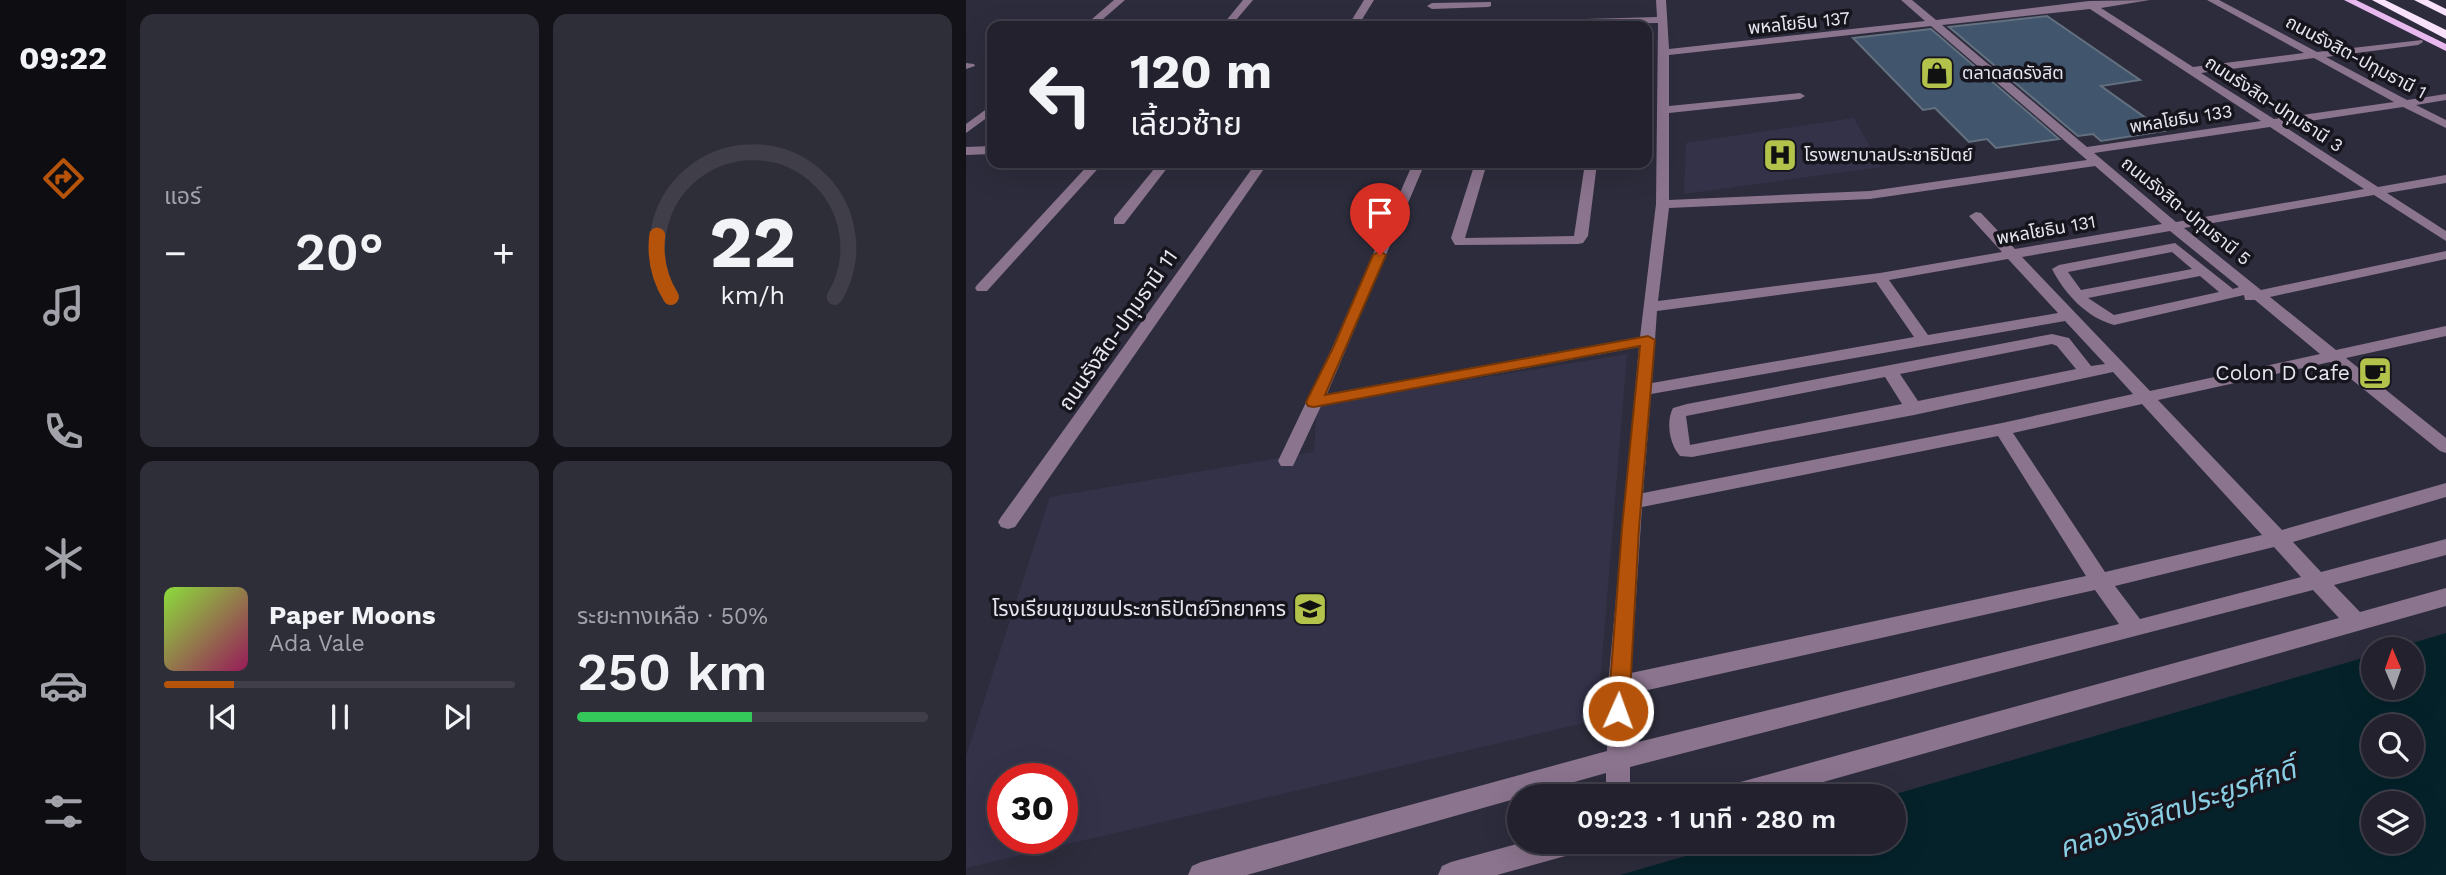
<!DOCTYPE html>
<html lang="th">
<head>
<meta charset="utf-8">
<style>
  :root { --surface:#22212d; --page:#2e2e39; --text:#f1f3f6; --muted:#a2a3aa; --line:#3f3e49; --accent:#b45309 }
  body { margin:0; font-family:"Work Sans","Noto Sans Thai",sans-serif; background:var(--page); color:var(--text); height:100vh; display:flex; flex-direction:column; font-size:26px; white-space:nowrap }
  * { box-sizing:border-box; margin:0 }
  p { font-size:23px; color:var(--muted) }
  .icon { flex:none; width:38px; height:38px; fill:none; stroke:currentColor; stroke-width:2; stroke-linecap:round; stroke-linejoin:round }
  .map { position:relative; flex:1; overflow:hidden }
  .drawer { display:flex; flex-direction:column; gap:14px; padding:14px; background:#131219; width:840px }
  .drawer>* { flex:none }
  .guide { position:absolute; left:21px; top:21px; width:665px; height:147px; border-radius:14px; box-shadow:0 7px 28px #0002,0 0 0 2px var(--line); background:#22212d; color:var(--text); overflow:hidden }
  .needle { width:46px; rotate:358deg }
  .fabs { position:absolute; left:1395px; top:637px; display:grid; gap:14px }
  .fabs a { display:grid; place-items:center; width:63px; height:63px; border-radius:50%; background:var(--surface); box-shadow:0 7px 28px #0002,0 0 0 2px var(--line); font-size:35px }
  .speed { position:absolute; left:21px; top:763px; display:flex; gap:14px; font-size:35px; font-weight:700; text-align:center }
  .speed>* { display:grid; place-content:center; width:91px; height:91px; border-radius:50%; background:var(--surface); box-shadow:0 7px 28px #0002,0 0 0 2px var(--line); line-height:1 }
  .speed .limit { border:10px solid #d22; background:#fff; color:#111 }
  .pin { position:absolute; display:grid; place-items:center; width:60px; height:60px; color:#fff; margin:-72px -30px; border-radius:50% 50% 50% 0; rotate:-45deg; box-shadow:0 0 7px #0007 }
  .pin .icon { rotate:45deg }
  .me { position:absolute; width:77px; margin:-38px; rotate:2deg; stroke-linejoin:round; filter:drop-shadow(0 0 5px #0008) }
  .turn { display:flex; align-items:center; gap:24px; height:147px; padding:0 28px; font-size:32px }
  .turn .icon { width:91px; height:91px; stroke-width:2.5 }
  .turn b { display:block; font-size:49px; line-height:60px }
  .big { font-size:52px; font-weight:600; line-height:1.1 }
  .drawer .card { flex:1; display:flex; flex-direction:column; justify-content:center; gap:10px; min-width:0; padding:0 24px; border-radius:14px; background:var(--page) }
  .drawer .dial { align-items:center; gap:0 }
  .dial svg { height:182px; overflow:visible; fill:none; stroke:var(--line); stroke-width:7; stroke-linecap:round; text-anchor:middle }
  .dial text { fill:var(--text); stroke:none }
  .song { display:flex; align-items:center; gap:21px }
  .cover { width:84px; height:84px; border-radius:10px; background:linear-gradient(135deg,hsl(90 70% 55%),hsl(330 70% 35%)) }
  .played { height:7px; border-radius:4px; background:linear-gradient(90deg,var(--accent) 20%,var(--line) 20%) }
  .keys { display:flex; justify-content:space-around; direction:ltr }
  .heat { display:flex; justify-content:space-between; align-items:center; font-size:38px; direction:ltr }
  .charge { height:10px; border-radius:5px; background:linear-gradient(90deg,#34c759 50%,var(--line) 0) }
  .drawer .tiles { flex:1; display:grid; gap:14px; grid-template-columns:repeat(2,1fr) }
  .trip { position:absolute; left:541px; top:784px; width:399px; height:70px; border-radius:35px; background:var(--surface); box-shadow:0 7px 28px #0002,0 0 0 2px var(--line); font-weight:600; line-height:70px; text-align:center }
  main { display:flex; flex:1; min-height:0 }
  .tab-bar { display:flex; flex-direction:column; width:126px; justify-content:space-around; align-items:center; background:#0e0d12; color:var(--muted) }
  .tab-bar .icon { width:49px; height:49px }
  .tab-bar .selected { color:var(--accent) }
  .tab-bar b { font-size:32px; color:var(--text) }
  .map>svg:first-child { display:block }
</style>
</head>
<body>
<main>
<nav class="tab-bar">
<b>09:22</b>
<svg class="icon selected" aria-label="directions" viewBox="0 0 24 24"><path d="M12 3l9 9-9 9-9-9zM9 14v-3h6M13 9l2 2-2 2"/></svg>
<svg class="icon" aria-label="music" viewBox="0 0 24 24"><path d="M9 18V5l10-2v13"/><circle cx="6" cy="18" r="3"/><circle cx="16" cy="16" r="3"/></svg>
<svg class="icon" aria-label="phone" viewBox="0 0 24 24"><path d="M5 4h4l2 5-3 2q2 4 5 5l2-3 5 2v4C11 20 4 13 5 4z"/></svg>
<svg class="icon" aria-label="climate" viewBox="0 0 24 24"><path d="M12 3v18M4 7l16 10M4 17L20 7"/></svg>
<svg class="icon" aria-label="car" viewBox="0 0 24 24"><path d="M5 17H2v-5l4-1 3-4h7l3 4 3 1v5h-3M9 17h6M6 11h13"/><circle cx="7" cy="17" r="2"/><circle cx="17" cy="17" r="2"/></svg>
<svg class="icon" aria-label="filters" viewBox="0 0 24 24"><path d="M4 7h16M4 17h16"/><circle cx="9" cy="7" r="2"/><circle cx="15" cy="17" r="2"/></svg>
</nav>
<section class="drawer">
<div class="tiles">
<div class="card"><p>แอร์</p>
<div class="heat"><a>−</a><b class="big">20°</b><a>+</a></div>
</div>
<div class="card dial"><svg viewBox="0 0 100 80">
<path d="M14 69A42 42 0 1 1 86 69"/>
<path d="M14 69A42 42 0 0 1 8 42" stroke="#b45309"/>
<text x="50" y="56" font-size="32" font-weight="700">22</text>
<text x="50" y="72" font-size="11">km/h</text>
</svg></div>
<div class="card">
<div class="song"><i class="cover"></i><div><b>Paper Moons</b><p>Ada Vale</p></div></div>
<div class="played"></div>
<div class="keys"><svg class="icon" aria-label="previous" viewBox="0 0 24 24"><path d="M18 5L8 12l10 7zM5 5v14"/></svg><svg class="icon" aria-label="pause" viewBox="0 0 24 24"><path d="M8 5v14M16 5v14"/></svg><svg class="icon" aria-label="next" viewBox="0 0 24 24"><path d="M6 5l10 7-10 7zM19 5v14"/></svg></div>
</div>
<div class="card"><p>ระยะทางเหลือ · 50%</p><b class="big">250 km</b><div class="charge"></div></div>
</div>
</section>
<div class="map">
<svg width="1480" height="875" viewBox="0 0 1480 875">
  <rect width="100%" height="100%" fill="#2d2c3c"/>
  <g fill="#343249" fill-rule="evenodd">
    <polygon points="888,118 915,167 718,194 720,143"/>
    <path d="M 661,354 L 631,720 L 0,868 L 0,756 L 84,497 L 348,452 L 351,405 ZM 37,779 L 96,779 L 96,838 L 37,838 Z"/>
  </g>
  <path fill="#05222a" fill-rule="evenodd" d="M 1480,633 L 1480,875 L 654,875 L 768,842 L 928,842 L 928,796 L 923,796 L 1407,655 L 1407,688 L 1446,688 L 1446,649 L 1426,649 ZM 1407,726 L 1446,726 L 1446,765 L 1407,765 ZM 1407,803 L 1446,803 L 1446,842 L 1407,842 Z"/>
  <g fill="#41556c" stroke="#637080" stroke-width="2">
    <polygon points="1081,16 1174,80 1135,86 1198,131 1135,141 1127,134 1112,136 983,27"/>
    <polygon points="965,29 1093,139 1030,148 1021,139 1003,142 969,108 957,110 887,38"/>
  </g>
  <g fill="none" stroke-linecap="round" stroke-linejoin="round">
    <g fill="#8b748e" fill-rule="evenodd">
      <polygon points="148,0 159,0 129,26 118,26"/>
      <polygon points="277,0 287,0 265,26 259,26 259,22"/>
      <polygon points="398,0 408,0 392,26 382,26"/>
      <path d="M 690,0 L 700,0 L 703,49 L 959,21 L 935,0 L 946,0 L 970,20 L 1123,1 L 1184,0 L 1135,8 L 1227,67 L 1338,53 L 1241,0 L 1253,0 L 1351,52 L 1456,40 L 1457,42 L 1452,45 L 1360,57 L 1441,100 L 1480,94 L 1480,100 L 1450,105 L 1480,120 L 1480,128 L 1437,107 L 1316,125 L 1412,187 L 1480,175 L 1480,183 L 1421,193 L 1480,231 L 1480,241 L 1408,195 L 1218,228 L 1295,290 L 1480,251 L 1480,259 L 1304,297 L 1370,350 L 1480,326 L 1480,336 L 1380,358 L 1480,438 L 1480,453 L 1474,451 L 1364,362 L 1192,400 L 1316,530 L 1480,483 L 1480,497 L 1327,542 L 1355,572 L 1480,539 L 1480,555 L 1368,585 L 1394,612 L 1480,588 L 1480,606 L 808,796 L 755,796 L 758,788 L 767,784 L 1373,618 L 1347,590 L 664,767 L 664,796 L 640,796 L 640,773 L 281,875 L 222,875 L 226,866 L 235,862 L 641,751 L 642,686 L 673,347 L 355,406 L 327,466 L 315,466 L 312,461 L 366,348 L 447,163 L 459,163 L 361,394 L 674,337 L 690,204 L 692,23 L 507,25 L 512,22 L 691,17 ZM 1124,9 L 1295,121 L 1121,147 L 976,25 ZM 965,26 L 1121,160 L 904,191 L 703,200 L 703,113 L 834,99 L 839,96 L 834,93 L 703,106 L 703,55 ZM 1348,58 L 1428,102 L 1308,119 L 1235,73 ZM 1304,127 L 1398,189 L 1210,222 L 1128,153 ZM 1129,166 L 1196,224 L 1049,249 L 1015,213 L 1010,212 L 1003,216 L 1036,252 L 914,273 L 692,301 L 703,208 L 904,199 ZM 1204,231 L 1273,287 L 1267,289 L 1209,243 L 1093,265 L 1086,269 C 1099,294 1120,317 1148,325 L 1278,295 L 1279,300 L 1289,300 L 1354,354 L 1184,391 L 1056,257 ZM 1206,252 L 1226,269 L 1115,290 L 1102,272 ZM 1042,259 L 1092,313 L 962,335 L 923,280 ZM 1234,276 L 1253,292 L 1148,315 L 1122,298 ZM 910,282 L 948,337 L 686,383 L 691,311 ZM 1099,321 L 1139,364 L 1125,366 L 1103,338 L 1086,334 L 721,404 L 707,408 C 700,421 703,444 714,456 L 726,457 L 948,415 L 1147,372 L 1167,394 L 1036,423 L 677,493 L 685,394 ZM 1086,344 L 1091,346 L 1110,369 L 952,401 L 934,374 ZM 919,377 L 936,404 L 724,445 L 720,416 ZM 1176,404 L 1296,535 L 1139,572 L 1047,433 ZM 1032,436 L 1120,576 L 665,673 L 676,507 ZM 1308,547 L 1335,577 L 1174,619 L 1149,586 ZM 1129,590 L 1153,624 L 664,744 L 664,694 Z"/>
      <polygon points="525,2 525,6 522,7 466,9 461,6 466,3"/>
      <polygon points="0,63 8,64 9,66 0,69"/>
      <polygon points="26,105 26,114 0,133 0,124"/>
      <polygon points="26,146 26,154 0,155 0,147"/>
      <polygon points="124,163 137,163 21,291 11,291 9,288 11,285"/>
      <polygon points="193,163 205,163 158,224 148,224 148,218"/>
      <polygon points="290,163 302,163 49,527 42,529 35,527 32,522 35,517"/>
      <polygon points="509,163 521,163 499,238 608,236 619,163 631,163 622,236 617,243 612,244 489,245 485,238"/>
      <polygon points="558,842 616,842 612,851 603,855 531,875 472,875 476,866 485,862"/>
    </g>
    <polygon fill="#e8b9ef" fill-rule="evenodd" points="1378,0 1390,0 1480,44 1480,51"/>
    <g fill="#f9e2fc" fill-rule="evenodd">
      <polygon points="1406,0 1419,0 1480,30 1480,39"/>
      <polygon points="1448,0 1462,0 1480,9 1480,16"/>
    </g>
  </g>
  <polygon fill="#b45309" stroke="#753606" stroke-width="2" points="414,251 420,255 359,395 682,336 689,340 673,528 663,711 660,717 652,720 645,717 642,711 656,528 674,346 348,407 342,406 340,402 367,348 407,255"/>
  <defs>
    <g id="shop-square" transform="scale(1.75)"><rect x="-9" y="-9" width="18" height="18" rx="4" fill="#b3c24b" stroke="#16151d"/><path d="M-5-2.5h2.3a2.7 3.5 0 0 1 5.4 0H5L5.5 6h-11ZM-1.5-2.5h3a1.5 2.3 0 0 0-3 0Z" fill="#111"/></g>
    <g id="hospital-square" transform="scale(1.75)"><rect x="-9" y="-9" width="18" height="18" rx="4" fill="#b3c24b" stroke="#16151d"/><path d="M-5-5h3v3.5h4V-5h3V5h-3V1.5h-4V5h-3Z" fill="#111"/></g>
    <g id="cafe-square" transform="scale(1.75)"><rect x="-9" y="-9" width="18" height="18" rx="4" fill="#b3c24b" stroke="#16151d"/><path d="M-5.5-4.5H6V0H3Q3 3.5 0 3.5H-2.5Q-5.5 3.5-5.5 0ZM3-3.2v2h1.7v-2ZM-6 4.5H4V6H-6Z" fill="#111"/></g>
    <g id="school-square" transform="scale(1.75)"><rect x="-9" y="-9" width="18" height="18" rx="4" fill="#b3c24b" stroke="#16151d"/><path d="M0-5L7-2L0 1L-7-2ZM-4 1L0 2.5L4 1V4Q0 6-4 4Z" fill="#111"/></g>
  </defs>
  <g fill-rule="evenodd">
    <use href="#shop-square" x="971" y="73"/>
    <use href="#hospital-square" x="814" y="155"/>
    <use href="#cafe-square" x="1409" y="373"/>
    <use href="#school-square" x="344" y="609"/>
  </g>
  <g text-anchor="middle" stroke-width="7" stroke-linejoin="round" paint-order="stroke">
    <g font-size="18" fill="#e6e6f1" stroke="#16151d">
      <text transform="translate(833 23) rotate(-6)" y="6">พหลโยธิน 137</text>
      <text transform="translate(1390 57) rotate(28)" y="6">ถนนรังสิต-ปทุมธานี 1</text>
      <text transform="translate(1308 104) rotate(33)" y="6">ถนนรังสิต-ปทุมธานี 3</text>
      <text transform="translate(1215 119) rotate(-9)" y="6">พหลโยธิน 133</text>
      <text transform="translate(1220 211) rotate(39)" y="6">ถนนรังสิต-ปทุมธานี 5</text>
      <text transform="translate(1080 230) rotate(-10)" y="6">พหลโยธิน 131</text>
    </g>
    <g font-size="18" fill="#e6e6f1" stroke="#16151d" text-anchor="start">
      <text x="996" y="79">ตลาดสดรังสิต</text>
      <text x="838" y="161">โรงพยาบาลประชาธิปัตย์</text>
    </g>
    <g font-size="21" fill="#e6e6f1" stroke="#16151d">
      <text transform="translate(152 330) rotate(-55)" y="7">ถนนรังสิต-ปทุมธานี 11</text>
    </g>
    <g font-size="21" fill="#e6e6f1" stroke="#16151d" text-anchor="end">
      <text x="1384" y="380">Colon D Cafe</text>
      <text x="320" y="616">โรงเรียนชุมชนประชาธิปัตย์วิทยาคาร</text>
    </g>
    <g font-size="28" font-style="italic" fill="#89cfe4" stroke="#16151d">
      <text transform="translate(1211 808) rotate(-19)" y="10">คลองรังสิตประยูรศักดิ์</text>
    </g>
  </g>
</svg>
<div class="fabs">
<a><svg class="needle" viewBox="-14 -14 28 28"><path d="M0-13l5 13h-10z" fill="#e53935"/><path d="M0 13l5-13h-10z" fill="#a2a3aa"/></svg></a>
<a><svg class="icon" aria-label="search" viewBox="0 0 24 24"><circle cx="10" cy="10" r="6"/><path d="M15 15l6 6"/></svg></a>
<a><svg class="icon" aria-label="layers" viewBox="0 0 24 24"><path d="M12 4l9 5-9 5-9-5zM3 14l9 5 9-5"/></svg></a>
</div>
<div class="speed"><div class="limit">30</div></div>
<div class="pin" style="left:414px;top:255px;background:#d93025"><svg class="icon" aria-label="arrive" viewBox="0 0 24 24"><path d="M6 21V4h12l-3 4 3 4H6"/></svg></div>
<svg class="me" style="left:652px;top:711px" viewBox="-20 -20 40 40"><circle r="17" fill="#b45309" stroke="#fff" stroke-width="3"/><path d="M0-11L8 9 0 5-8 9z" fill="#fff"/></svg>
<div class="trip">09:23 · 1 นาที · 280 m</div>
<div class="guide">
<div class="turn"><svg class="icon" aria-label="left" viewBox="0 0 24 24"><path d="M17 20v-9H6M10 6l-5 5 5 5"/></svg><div><b>120 m</b>เลี้ยวซ้าย</div></div>
</div>
</div>
</main>
</body>
</html>
